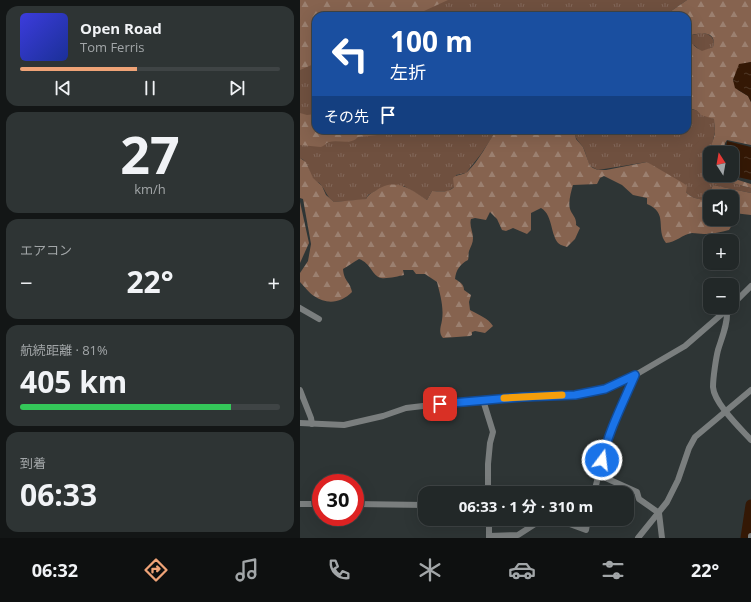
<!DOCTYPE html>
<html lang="ja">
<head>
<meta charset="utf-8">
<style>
  :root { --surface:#222828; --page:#2e3434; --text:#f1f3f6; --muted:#a2a6a8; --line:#3f4445; --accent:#efa377 }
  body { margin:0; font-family:"Open Sans","Noto Sans JP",sans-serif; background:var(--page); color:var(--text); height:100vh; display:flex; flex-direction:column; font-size:15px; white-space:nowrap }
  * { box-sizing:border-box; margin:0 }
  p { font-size:13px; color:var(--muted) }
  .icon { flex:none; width:22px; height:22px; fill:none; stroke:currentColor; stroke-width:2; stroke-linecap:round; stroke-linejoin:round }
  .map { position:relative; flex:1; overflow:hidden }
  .drawer { display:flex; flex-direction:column; gap:6px; padding:6px; background:#131616; width:300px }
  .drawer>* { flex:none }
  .guide { position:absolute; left:12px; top:12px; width:379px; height:122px; border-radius:12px; box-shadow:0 4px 16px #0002,0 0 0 1px var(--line); background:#1a4fa0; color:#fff; overflow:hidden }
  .needle { width:26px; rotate:349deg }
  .buttons { position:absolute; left:403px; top:146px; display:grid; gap:8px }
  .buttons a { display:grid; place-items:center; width:36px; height:36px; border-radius:8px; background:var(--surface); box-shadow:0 4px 16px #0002,0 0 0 1px var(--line); font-size:20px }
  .speed { position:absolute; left:12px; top:474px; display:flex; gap:8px; font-size:20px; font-weight:700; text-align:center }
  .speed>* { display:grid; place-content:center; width:52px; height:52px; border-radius:50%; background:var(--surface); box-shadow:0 4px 16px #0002,0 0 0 1px var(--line); line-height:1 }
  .speed .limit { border:6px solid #d22; background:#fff; color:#111 }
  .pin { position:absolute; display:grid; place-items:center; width:34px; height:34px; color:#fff; margin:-17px; border-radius:8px; box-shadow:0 2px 6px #0006 }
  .me { position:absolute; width:44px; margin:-22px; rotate:15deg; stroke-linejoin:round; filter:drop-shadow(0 0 3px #0008) }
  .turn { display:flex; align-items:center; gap:14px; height:84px; padding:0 12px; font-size:18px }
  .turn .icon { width:52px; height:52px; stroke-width:2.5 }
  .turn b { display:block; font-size:28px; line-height:34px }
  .then { display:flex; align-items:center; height:38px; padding:0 12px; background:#0003; gap:8px; font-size:15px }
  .big { font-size:30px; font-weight:700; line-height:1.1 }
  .drawer .widget { flex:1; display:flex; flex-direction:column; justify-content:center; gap:6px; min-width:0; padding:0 14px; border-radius:12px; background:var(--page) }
  .drawer .dial { align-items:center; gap:0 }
  .dial b { font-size:52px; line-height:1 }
  .song { display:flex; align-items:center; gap:12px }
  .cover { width:48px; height:48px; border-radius:6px; background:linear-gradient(135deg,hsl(240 70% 55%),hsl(230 70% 35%)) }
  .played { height:4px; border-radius:2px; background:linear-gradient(90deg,var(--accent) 45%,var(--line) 45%) }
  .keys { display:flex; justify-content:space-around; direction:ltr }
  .heat { display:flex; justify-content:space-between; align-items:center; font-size:22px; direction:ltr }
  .charge { height:6px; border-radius:3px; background:linear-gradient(90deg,#34c759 81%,var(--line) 0) }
  .trip { position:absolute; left:118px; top:486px; width:216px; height:40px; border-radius:12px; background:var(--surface); box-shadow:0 4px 16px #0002,0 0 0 1px var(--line); font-weight:700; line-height:40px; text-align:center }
  .dock { display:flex; height:64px; justify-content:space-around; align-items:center; background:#0e1010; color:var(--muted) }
  .dock .icon { width:28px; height:28px }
  .dock .current { color:var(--accent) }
  .dock b { font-size:18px; color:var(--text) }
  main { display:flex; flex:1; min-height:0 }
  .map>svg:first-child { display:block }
</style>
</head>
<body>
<main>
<section class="drawer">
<div class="widget">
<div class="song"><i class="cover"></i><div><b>Open Road</b><p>Tom Ferris</p></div></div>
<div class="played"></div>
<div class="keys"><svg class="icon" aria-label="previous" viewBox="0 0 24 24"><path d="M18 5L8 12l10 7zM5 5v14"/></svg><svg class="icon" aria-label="pause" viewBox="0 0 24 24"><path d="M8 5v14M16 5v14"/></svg><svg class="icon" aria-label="next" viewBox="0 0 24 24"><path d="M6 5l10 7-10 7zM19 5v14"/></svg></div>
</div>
<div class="widget dial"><b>27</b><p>km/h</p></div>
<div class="widget"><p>エアコン</p>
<div class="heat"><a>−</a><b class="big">22°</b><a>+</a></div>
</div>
<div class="widget"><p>航続距離 · 81%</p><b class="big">405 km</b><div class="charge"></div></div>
<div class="widget"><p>到着</p><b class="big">06:33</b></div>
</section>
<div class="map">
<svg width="451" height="538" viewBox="0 0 451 538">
  <defs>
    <pattern id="grass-tufts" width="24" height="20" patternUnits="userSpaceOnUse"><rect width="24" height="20" fill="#6f503f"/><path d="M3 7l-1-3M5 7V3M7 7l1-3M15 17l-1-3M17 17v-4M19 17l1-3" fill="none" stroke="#82685a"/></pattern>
    <pattern id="forest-firs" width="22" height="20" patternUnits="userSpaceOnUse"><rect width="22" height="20" fill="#86634f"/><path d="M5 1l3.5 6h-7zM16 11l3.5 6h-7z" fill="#9b8070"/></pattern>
    <pattern id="water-ripples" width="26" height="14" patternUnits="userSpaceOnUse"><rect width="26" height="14" fill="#341805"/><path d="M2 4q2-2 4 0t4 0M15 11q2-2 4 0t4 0" fill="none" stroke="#503929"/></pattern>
  </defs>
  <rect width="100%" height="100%" fill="#2e3535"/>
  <g fill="url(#grass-tufts)">
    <path d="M 0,0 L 387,0 L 364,16 L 16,16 L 16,130 L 197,130 L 181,154 L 166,173 L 156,175 L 154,187 L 148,191 L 132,191 L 127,200 L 104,186 L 77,190 L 68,195 L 66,199 L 63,200 L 34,202 C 26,196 26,191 21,185 C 19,182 15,181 13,179 C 8,172 9,161 0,158 Z"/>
    <path d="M 402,33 C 410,34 416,38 413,47 L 402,52 L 394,45 L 389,45 L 387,49 L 387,36 Z"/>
    <path d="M 387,108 L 395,110 L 414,119 L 415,132 L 408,161 L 410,164 L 410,175 L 413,175 L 414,177 L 416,179 L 451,188 L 451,193 L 413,185 L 405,200 C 398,199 391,198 386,192 L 347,162 L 298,170 L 290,166 C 287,160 286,153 283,147 C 279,141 273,138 276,130 L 311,130 L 314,133 L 321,133 L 319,130 L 387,130 Z"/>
  </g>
  <g fill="url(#forest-firs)">
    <polygon points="0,0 148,0 124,11 121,16 16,16 16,63 0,70"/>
    <path d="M 387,0 L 451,0 L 451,62 C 441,64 437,71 433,80 L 438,90 L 448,96 L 451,102 L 451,145 L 427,140 L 425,143 L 423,153 L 410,153 L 410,164 C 405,155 414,142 415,132 C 415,128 414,123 414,119 L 401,115 C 398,110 393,109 387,108 L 387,49 L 391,43 L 397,48 L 402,51 L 413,47 C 418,29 397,33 387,36 L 387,16 L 364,16 Z"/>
    <path d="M 0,113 L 7,115 L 16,114 L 16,130 L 90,130 L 77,135 L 58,137 C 50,146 39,139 29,142 C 26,143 24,146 21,147 L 0,145 Z"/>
    <path d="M 197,130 L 276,130 L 275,134 L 276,139 L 283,147 L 290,166 L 293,168 L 298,170 L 306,170 L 347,162 L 383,183 L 387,186 L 386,192 C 391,198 398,199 406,200 L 413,185 L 451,193 L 451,215 L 434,213 L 432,214 L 432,197 L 410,197 L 410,219 L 430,219 L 432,225 L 429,230 C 421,232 413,234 404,234 C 400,234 396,233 392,233 C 383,234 375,243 366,243 C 355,229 369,213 347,204 L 347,198 L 333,195 L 322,185 L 304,176 L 300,178 L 297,184 L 273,185 C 271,192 268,202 270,209 C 272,215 277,218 276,225 L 280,228 L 275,239 L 267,247 C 265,246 263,246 261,245 C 250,240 254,215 241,208 L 231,213 L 231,230 L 227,234 L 213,228 L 206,231 L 202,230 L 197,219 L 190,212 L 186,220 L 175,218 L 171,219 C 169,225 173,232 173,238 C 173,243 171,246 169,251 C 168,254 169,257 168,260 C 160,264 156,270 155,279 C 160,282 164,284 164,290 L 171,295 L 169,302 L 170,310 C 179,315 188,318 193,326 L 185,333 L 175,331 L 172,332 L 172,335 L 170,336 L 143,338 C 138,332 141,327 142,320 C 144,307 140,294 137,282 L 125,274 L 116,274 L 113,270 L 103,270 L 104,275 C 99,276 87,279 81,278 C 72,276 71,263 59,259 C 53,262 49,266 43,269 C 44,282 50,281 52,292 C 41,303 27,305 14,296 C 9,293 5,287 0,282 L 0,273 L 8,261 L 11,244 L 3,199 L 0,198 L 0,158 L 6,162 L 13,178 L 22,186 L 26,195 L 34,202 L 66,199 C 68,195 71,193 75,191 C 95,177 109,188 127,200 L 132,191 C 140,191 148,193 154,187 L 153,178 C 157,174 163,175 167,172 C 180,160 187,143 197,130 Z"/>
    <polygon points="413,175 422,175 451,184 451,188 416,179 414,177"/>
    <polygon points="0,202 9,243 0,263"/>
  </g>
  <g fill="url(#water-ripples)">
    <polygon points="451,62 451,102 448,96 435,88 433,80 439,64"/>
    <polygon points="427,141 451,147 451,180 428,175 432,175 432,153 425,153"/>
  </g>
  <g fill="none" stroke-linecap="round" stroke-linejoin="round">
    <polyline stroke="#341805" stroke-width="11" points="446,538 451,505"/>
    <g stroke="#7a7e7e" stroke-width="6">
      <polyline points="432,305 451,286"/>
      <polyline points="0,308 19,319"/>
      <path d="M 427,310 C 428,324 422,337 418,350 C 416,358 413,378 413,387 C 414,403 440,428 451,440"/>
      <polyline points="0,390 11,418 12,424"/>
      <polyline points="183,400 193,432 190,443 188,464 188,493"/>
      <polyline points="0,423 44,425 83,416 106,408 140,404 223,397 275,395 305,389 325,381 385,346 430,307"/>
      <polyline points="299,475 337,492 339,499 359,513 362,538"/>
      <polyline points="294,493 306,445 335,375"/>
      <polyline points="0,504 21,504"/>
      <polyline points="55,504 125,505"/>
      <polyline points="189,519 189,538"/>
      <polyline points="189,536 218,535 235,524 244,521 256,519 286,530 288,519"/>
      <polyline points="338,538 367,502 378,480 389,448 395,437 451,390"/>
      <polyline points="451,538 451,536"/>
    </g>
  </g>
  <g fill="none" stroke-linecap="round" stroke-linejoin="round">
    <g stroke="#114b97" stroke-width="10">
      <path id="route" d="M 140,404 L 223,397 L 275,395 L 305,389 L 335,375 C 323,403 309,430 302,460"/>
    </g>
    <use href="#route" stroke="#1a73e8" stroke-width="7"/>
    <polyline stroke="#f59e0b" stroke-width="7" points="204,398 262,395"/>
  </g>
</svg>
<div class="buttons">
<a><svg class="needle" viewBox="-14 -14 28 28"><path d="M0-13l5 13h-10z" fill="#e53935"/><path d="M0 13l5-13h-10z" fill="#a2a6a8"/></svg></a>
<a><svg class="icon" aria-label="sound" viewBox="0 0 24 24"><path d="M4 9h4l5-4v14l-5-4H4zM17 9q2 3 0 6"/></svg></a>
<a>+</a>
<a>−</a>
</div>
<div class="speed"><div class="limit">30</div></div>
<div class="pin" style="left:140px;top:404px;background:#d93025"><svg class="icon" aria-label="arrive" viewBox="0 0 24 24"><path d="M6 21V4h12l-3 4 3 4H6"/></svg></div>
<svg class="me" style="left:302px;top:460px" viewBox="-20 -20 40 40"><circle r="17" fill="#1a73e8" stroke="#fff" stroke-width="3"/><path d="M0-11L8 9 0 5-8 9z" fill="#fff"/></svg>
<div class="trip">06:33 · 1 分 · 310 m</div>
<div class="guide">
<div class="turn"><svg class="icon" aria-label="left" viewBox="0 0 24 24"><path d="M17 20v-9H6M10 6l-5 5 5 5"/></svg><div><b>100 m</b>左折</div></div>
<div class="then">その先<svg class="icon" aria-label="arrive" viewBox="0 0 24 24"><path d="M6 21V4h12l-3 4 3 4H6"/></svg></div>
</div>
</div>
</main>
<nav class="dock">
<b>06:32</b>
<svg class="icon current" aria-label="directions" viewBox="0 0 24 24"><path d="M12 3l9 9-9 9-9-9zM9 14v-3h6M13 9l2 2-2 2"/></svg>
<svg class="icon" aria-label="music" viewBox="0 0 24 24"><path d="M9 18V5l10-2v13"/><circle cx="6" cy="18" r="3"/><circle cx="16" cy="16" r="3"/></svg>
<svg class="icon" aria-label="phone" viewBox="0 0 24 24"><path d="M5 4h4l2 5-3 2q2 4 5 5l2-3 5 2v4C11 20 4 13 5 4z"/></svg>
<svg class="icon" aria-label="climate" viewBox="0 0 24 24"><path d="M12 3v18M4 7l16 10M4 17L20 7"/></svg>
<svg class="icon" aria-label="car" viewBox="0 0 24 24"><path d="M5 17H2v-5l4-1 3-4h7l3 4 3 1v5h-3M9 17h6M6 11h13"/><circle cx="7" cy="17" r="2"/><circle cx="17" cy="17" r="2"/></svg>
<svg class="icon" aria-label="filters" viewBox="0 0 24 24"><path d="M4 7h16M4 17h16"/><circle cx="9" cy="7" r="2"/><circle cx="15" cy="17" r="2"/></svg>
<b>22°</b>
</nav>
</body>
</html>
